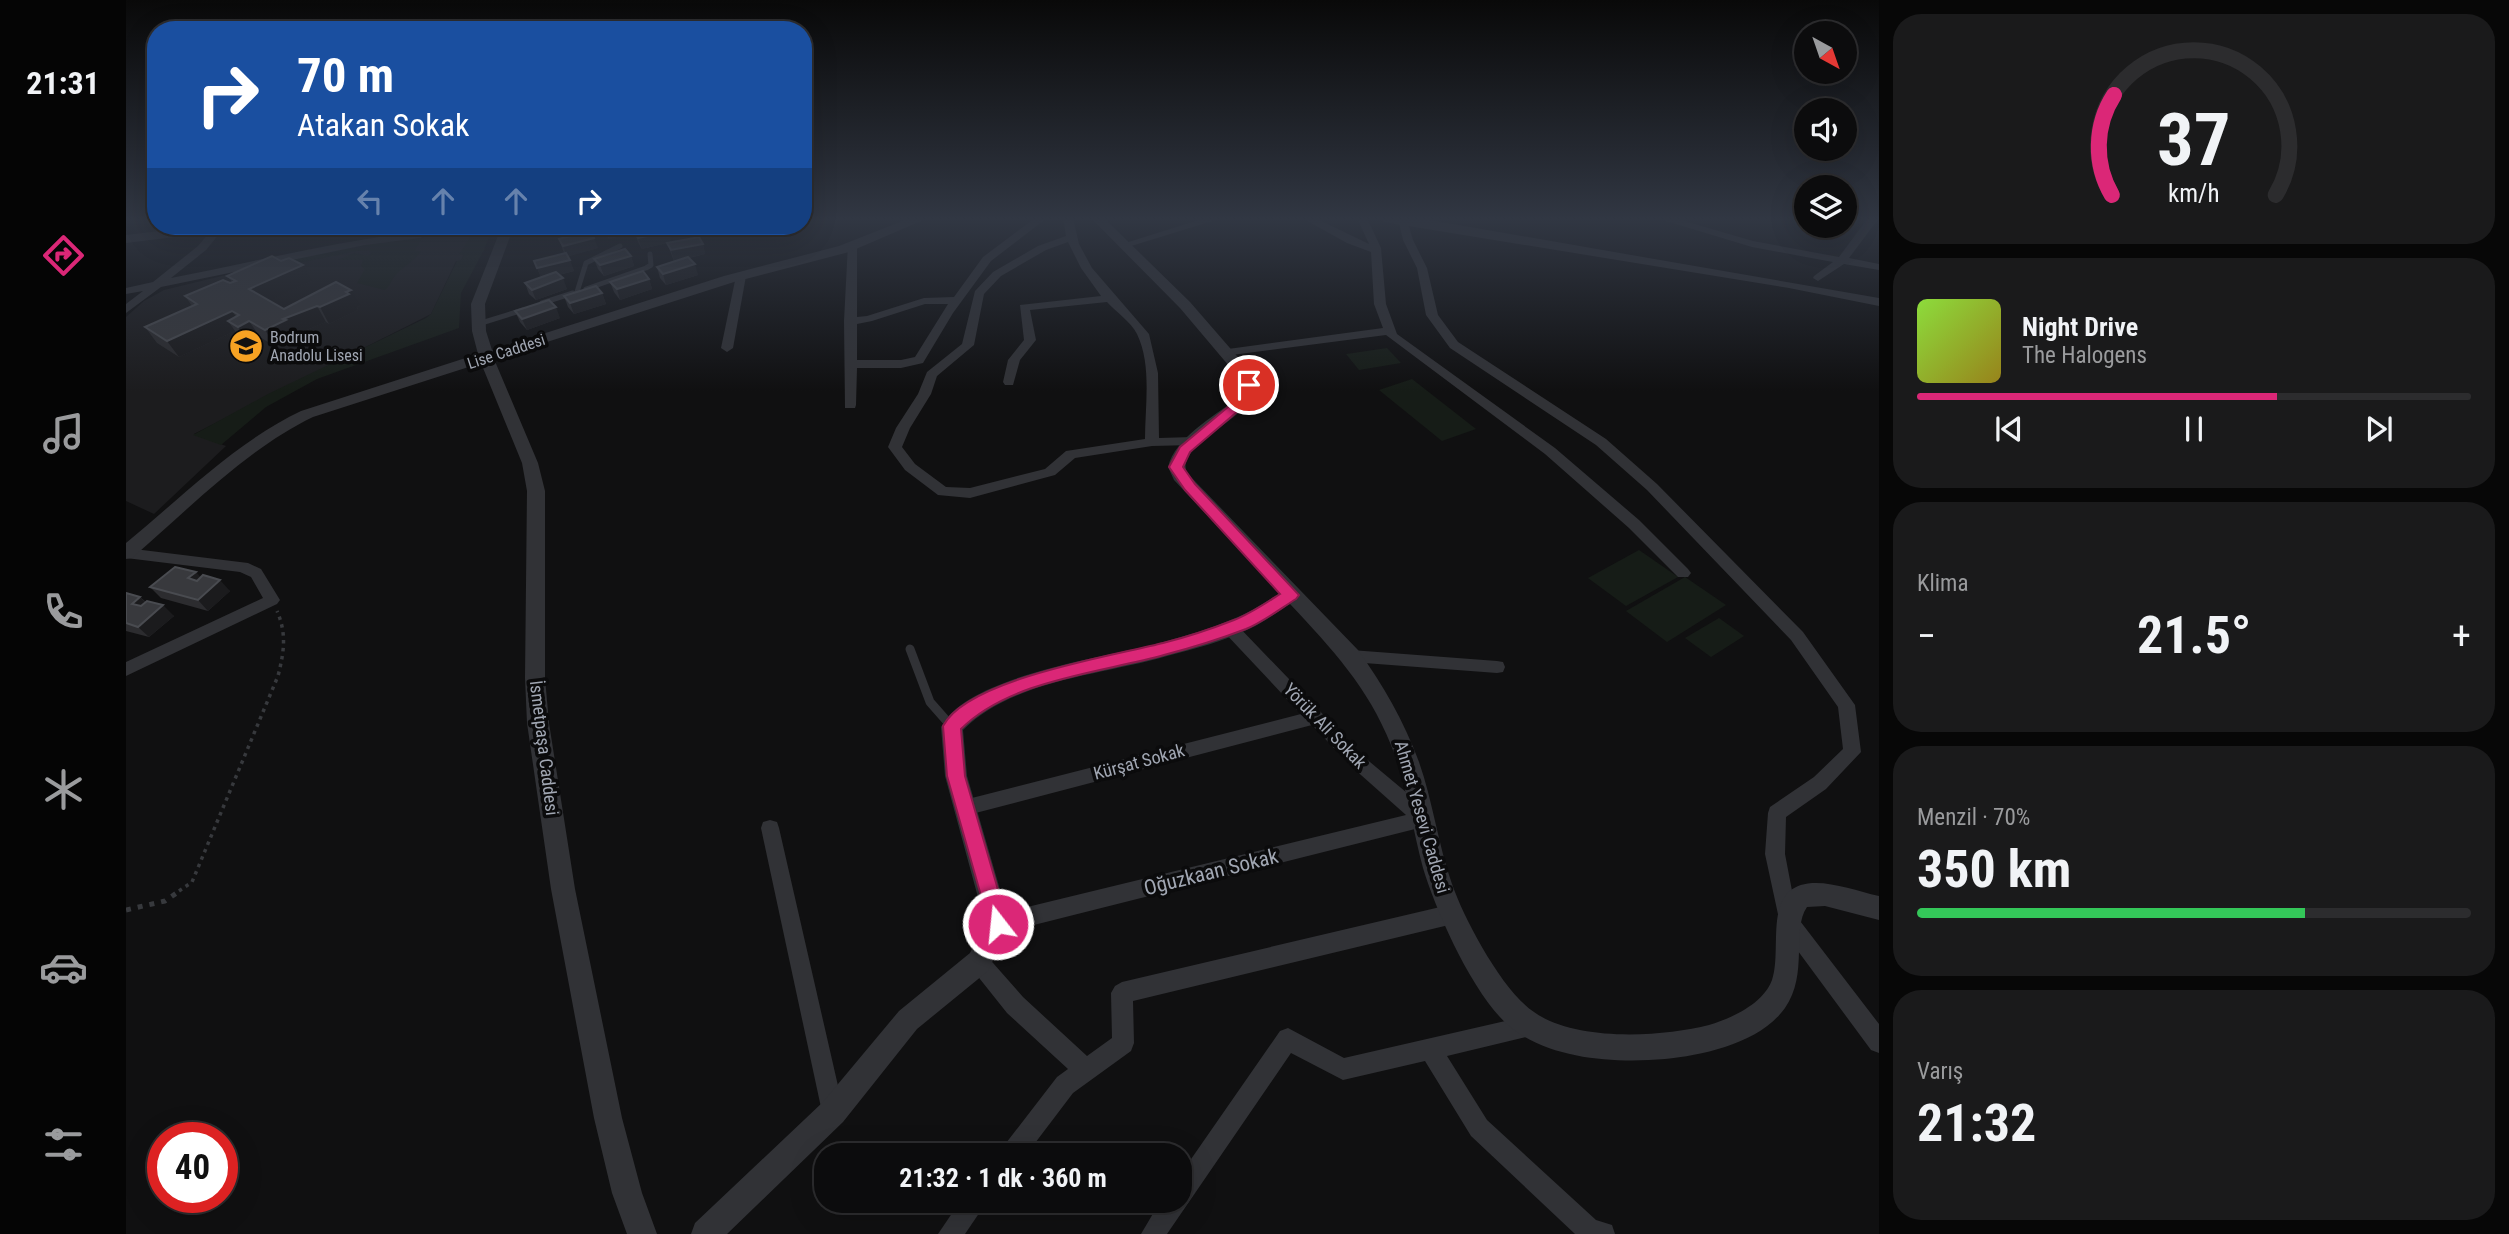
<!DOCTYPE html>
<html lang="tr">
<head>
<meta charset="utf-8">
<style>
  :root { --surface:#0c0c0d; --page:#1a1a1b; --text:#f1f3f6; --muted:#9a9b9d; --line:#2c2c2e; --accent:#db2777 }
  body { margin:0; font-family:"Roboto Condensed",sans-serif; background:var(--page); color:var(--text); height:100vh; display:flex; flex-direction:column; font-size:26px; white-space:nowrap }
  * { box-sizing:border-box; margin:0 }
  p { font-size:23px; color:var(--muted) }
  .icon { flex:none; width:38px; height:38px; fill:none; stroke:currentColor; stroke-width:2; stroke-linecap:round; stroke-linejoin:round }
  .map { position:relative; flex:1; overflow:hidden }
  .sheet { display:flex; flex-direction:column; gap:14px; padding:14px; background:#070707; width:630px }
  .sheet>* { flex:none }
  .top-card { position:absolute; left:21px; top:21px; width:665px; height:214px; border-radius:28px; box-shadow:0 7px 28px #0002,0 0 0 2px var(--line); background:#1a4fa0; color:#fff; overflow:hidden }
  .needle { width:46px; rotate:140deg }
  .fabs { position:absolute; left:1668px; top:21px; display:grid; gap:14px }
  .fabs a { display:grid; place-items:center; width:63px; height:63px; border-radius:50%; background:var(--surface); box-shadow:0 7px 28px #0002,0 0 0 2px var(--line); font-size:35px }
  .speed { position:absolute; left:21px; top:1122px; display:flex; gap:14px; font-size:35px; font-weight:700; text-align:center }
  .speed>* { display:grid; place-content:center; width:91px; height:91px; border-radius:50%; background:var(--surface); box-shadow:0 7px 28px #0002,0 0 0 2px var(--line); line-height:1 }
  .speed .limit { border:10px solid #d22; background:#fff; color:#111 }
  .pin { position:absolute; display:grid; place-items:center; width:60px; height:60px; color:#fff; margin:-30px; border:4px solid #fff; border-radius:50%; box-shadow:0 2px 7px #0007 }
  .me { position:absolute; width:77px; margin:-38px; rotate:344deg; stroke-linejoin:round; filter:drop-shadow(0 0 5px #0008) }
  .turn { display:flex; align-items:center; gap:24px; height:147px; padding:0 35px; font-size:32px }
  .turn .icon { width:91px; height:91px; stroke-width:2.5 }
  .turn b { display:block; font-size:49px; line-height:60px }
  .lanes { display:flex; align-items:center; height:66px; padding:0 35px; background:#0003; justify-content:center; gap:35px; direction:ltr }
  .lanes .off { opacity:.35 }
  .big { font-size:52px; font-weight:700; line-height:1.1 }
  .sheet .widget { flex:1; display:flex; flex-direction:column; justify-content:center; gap:10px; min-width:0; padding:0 24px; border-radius:28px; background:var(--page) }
  .sheet .dial { align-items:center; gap:0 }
  .dial svg { height:182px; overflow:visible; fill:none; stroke:var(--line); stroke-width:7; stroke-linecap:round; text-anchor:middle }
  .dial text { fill:var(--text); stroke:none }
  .song { display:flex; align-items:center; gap:21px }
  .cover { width:84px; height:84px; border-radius:10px; background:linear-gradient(135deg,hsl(90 70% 55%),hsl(50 70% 35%)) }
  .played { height:7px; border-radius:4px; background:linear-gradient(90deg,var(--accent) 65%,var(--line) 65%) }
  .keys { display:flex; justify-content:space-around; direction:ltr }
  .heat { display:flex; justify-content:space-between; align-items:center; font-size:38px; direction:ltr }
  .charge { height:10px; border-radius:5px; background:linear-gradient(90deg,#34c759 70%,var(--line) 0) }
  .trip { position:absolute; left:688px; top:1143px; width:378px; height:70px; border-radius:28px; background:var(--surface); box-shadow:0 7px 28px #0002,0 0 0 2px var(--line); font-weight:700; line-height:70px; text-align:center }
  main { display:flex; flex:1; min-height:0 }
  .tab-bar { display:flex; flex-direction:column; width:126px; justify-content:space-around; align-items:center; background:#050505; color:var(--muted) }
  .tab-bar .icon { width:49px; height:49px }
  .tab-bar .on { color:var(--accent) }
  .tab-bar b { font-size:32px; color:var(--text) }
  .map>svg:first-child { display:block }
</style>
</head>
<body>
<main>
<nav class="tab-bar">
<b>21:31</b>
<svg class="icon on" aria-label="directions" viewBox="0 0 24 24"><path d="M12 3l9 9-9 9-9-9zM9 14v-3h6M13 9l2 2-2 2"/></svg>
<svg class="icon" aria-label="music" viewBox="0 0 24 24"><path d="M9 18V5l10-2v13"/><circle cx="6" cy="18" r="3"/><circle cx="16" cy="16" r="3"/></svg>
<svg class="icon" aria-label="phone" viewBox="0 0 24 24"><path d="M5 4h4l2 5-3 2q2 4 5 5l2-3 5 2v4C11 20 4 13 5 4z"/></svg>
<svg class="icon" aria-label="climate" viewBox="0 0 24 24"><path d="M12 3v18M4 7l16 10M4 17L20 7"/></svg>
<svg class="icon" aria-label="car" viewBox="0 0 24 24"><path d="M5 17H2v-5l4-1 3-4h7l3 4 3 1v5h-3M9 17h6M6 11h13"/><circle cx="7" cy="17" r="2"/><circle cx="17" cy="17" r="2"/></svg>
<svg class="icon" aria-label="filters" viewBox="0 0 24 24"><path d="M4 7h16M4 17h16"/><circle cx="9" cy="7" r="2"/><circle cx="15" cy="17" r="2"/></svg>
</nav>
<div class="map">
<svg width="1753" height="1234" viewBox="0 0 1753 1234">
  <rect width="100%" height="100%" fill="#101011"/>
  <polygon fill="#1c1c1e" points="323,226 347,226 341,236 344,237 338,254 335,261 330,261 305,314 68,434 100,446 28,514 0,501 0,317 18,301 38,290 171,258 249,243 311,236"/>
  <g fill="#161c17">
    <polygon points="347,226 367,226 358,250 335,293 333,328 191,379 140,407 95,445 67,435 142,394 300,318 305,314 331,261 335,260 338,255 333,254 344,238 341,236"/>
    <path d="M 296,238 L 289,251 L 295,251 C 288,262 277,266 269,276 C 265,280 265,285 259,290 L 231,283 L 239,269 L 235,266 L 237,260 L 212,260 L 228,253 L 242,256 L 245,253 L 243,250 C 226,250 176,265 167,262 L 168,259 L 246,244 Z"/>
    <polygon points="1261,348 1275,363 1233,370 1220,354"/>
    <polygon points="1286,379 1350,429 1316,441 1253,390"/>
    <polygon points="1513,550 1552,577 1500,606 1462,578"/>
    <polygon points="1559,577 1600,605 1541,642 1500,611"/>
    <polygon points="1593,618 1618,636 1585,657 1559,638"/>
  </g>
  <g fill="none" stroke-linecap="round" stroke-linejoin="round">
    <path stroke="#37393d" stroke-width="3.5" stroke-dasharray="3.5 4.5" stroke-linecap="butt" d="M 53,891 L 66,882 L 152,676 C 158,652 161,634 151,611"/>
    <polyline stroke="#37393d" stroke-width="5" stroke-dasharray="5 7" stroke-linecap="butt" points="0,910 39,901 55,890"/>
    <g stroke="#313236" stroke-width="5">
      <polyline points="460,289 520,268 525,265 524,254"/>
      <polyline points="451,292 460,263 494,246"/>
      <polyline points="416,303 447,293"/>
      <polyline points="352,324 397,310"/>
    </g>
    <polyline stroke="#313236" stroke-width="9" points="784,649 804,702 826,727"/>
    <g fill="#313236" fill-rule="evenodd">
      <path d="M 909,218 L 921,218 L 865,261 L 827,313 L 797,363 L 775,368 L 731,368 L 730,405 L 729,408 L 719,408 L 718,321 L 722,244 L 731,246 L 731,317 L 741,316 L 798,298 L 828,297 L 857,257 ZM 799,304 L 822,304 L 789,357 L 775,360 L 731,360 L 731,324 L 746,321 Z"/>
      <path d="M 937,218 L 947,218 L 953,244 L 966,268 L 1023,334 L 1032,373 L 1033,438 L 1067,437 L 1074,441 L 1067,445 L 1026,446 L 949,458 L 929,475 L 844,498 L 812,495 L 779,470 L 762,447 L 770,428 L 792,394 L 801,372 L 836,344 L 849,291 L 867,272 L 912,246 L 940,236 ZM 942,242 L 955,268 L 975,296 L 894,305 L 898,340 L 882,360 L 877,382 L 879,385 L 887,385 L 894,360 L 910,340 L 904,310 L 981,302 C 990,312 1005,322 1011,334 C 1026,365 1019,406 1019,439 L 940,451 L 919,469 L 844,488 L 820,487 L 789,464 L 776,447 L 784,428 L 805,394 L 811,376 L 848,345 L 858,294 L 875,276 L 920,250 Z"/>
      <polygon points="1079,218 1096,218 1002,247 993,245"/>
      <polygon points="1176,218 1189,218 1243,244 1231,218 1241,218 1255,248 1260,304 1271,334 1429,448 1513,520 1562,569 1565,573 1562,577 1552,577 1503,528 1419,454 1260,335 1098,356 1098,350 1102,349 1257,328 1248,304 1245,252 1221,243"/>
      <polygon points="1272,218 1281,220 1287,240 1301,268 1312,315 1332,342 1480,439 1531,484 1677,632 1729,705 1735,752 1700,789 1660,817 1659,854 1671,917 1753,1024 1753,1053 1745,1050 1655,928 1639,854 1642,813 1644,807 1688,777 1717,749 1712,707 1665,640 1521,490 1470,445 1324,348 1300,315 1291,268 1277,240"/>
      <polygon points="1530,218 1548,218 1627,241 1713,257 1742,218 1753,218 1723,258 1753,264 1753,270 1718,264 1692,281 1687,278 1688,276 1707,262 1626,247"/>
      <path d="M 89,226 L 98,228 L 80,250 L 45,278 C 122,263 198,244 275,234 C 291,232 306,225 322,226 L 294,238 L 239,245 L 35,287 L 0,313 L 0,304 L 17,291 L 0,294 L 0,288 L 27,282 L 72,246 Z"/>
      <polygon points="389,226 414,226 381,233 376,230"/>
      <polygon points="615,273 620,276 607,348 601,352 595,348 610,276"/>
      <polygon points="0,548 122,563 135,569 154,600 151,604 0,676 0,662 137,598 125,577 114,572 0,558"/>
      <polygon points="1104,622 1110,624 1238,757 1305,813 1307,819 1305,825 872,934 865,931 862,924 865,917 872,914 1280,815 1226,767 1186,725 838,816 831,814 829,808 831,802 838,800 1175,714 1098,632 1096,628 1098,624"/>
      <polygon points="1225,650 1371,661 1377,662 1379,667 1377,672 1371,673 1225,662 1219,661 1217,656 1219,651"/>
      <polygon points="644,820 651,822 653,828 718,1112 715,1120 707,1123 699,1120 696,1112 635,828 637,822"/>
      <polygon points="1327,904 1334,907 1337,914 1334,921 1327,924 1007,1001 1008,1043 1005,1051 947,1093 900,1155 873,1155 877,1147 931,1077 942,1069 881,1013 846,969 843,962 846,955 853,952 860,955 897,997 961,1056 986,1038 985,993 989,986 996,982"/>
      <polygon points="1405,1015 1413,1018 1416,1026 1413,1034 1321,1056 1361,1120 1470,1220 1486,1225 1489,1234 1449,1234 1345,1136 1299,1061 1217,1080 1165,1053 1041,1234 1015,1234 1035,1200 1054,1200 1054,1175 1154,1031 1162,1028 1218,1058"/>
      <polygon points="835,1200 862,1200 839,1234 812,1234"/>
    </g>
    <g fill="#313236" fill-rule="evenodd">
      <path d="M 784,218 L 802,218 L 723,252 L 608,282 L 368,359 L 412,463 L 419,491 L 419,678 L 423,723 L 449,889 L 496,1118 L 516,1193 L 531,1234 L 501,1234 L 486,1193 L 468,1118 L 425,889 L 401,723 L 399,678 L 401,491 L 396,463 L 355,363 L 187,417 C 119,450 63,509 6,558 L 0,559 L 0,543 C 56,497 110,442 175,411 L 352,354 L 346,331 L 345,304 L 376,226 L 388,226 L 359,304 L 360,331 L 366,350 L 598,276 L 713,246 Z"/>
      <path d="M 965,218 L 978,218 L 1064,302 L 1130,378 C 1129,383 1130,390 1128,394 C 1120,419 1049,446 1061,473 L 1232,650 C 1257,685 1278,721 1293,762 C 1307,802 1312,844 1326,884 C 1338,919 1377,992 1408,1012 C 1450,1042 1536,1037 1583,1025 C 1606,1018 1637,1004 1646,980 C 1657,948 1635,887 1686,883 C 1708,882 1731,891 1753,896 L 1753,920 L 1699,906 L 1681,907 C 1665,930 1683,974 1659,1008 C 1634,1043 1578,1055 1539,1059 C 1492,1063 1432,1060 1391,1032 C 1352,1007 1310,912 1297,868 C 1286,827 1281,785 1265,745 C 1242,687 1206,649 1164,604 C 1151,612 1137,623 1123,629 C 1098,641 1068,649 1041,656 C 976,675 886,680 837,730 L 841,776 L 884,924 L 862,971 L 791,1029 L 717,1122 L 601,1234 L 565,1234 L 569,1223 L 697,1102 L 773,1011 L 844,953 L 859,923 L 819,776 L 815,727 C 842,674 986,657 1041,641 C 1063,635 1086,628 1107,619 C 1123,613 1139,602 1154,593 L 1048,480 L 1042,467 C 1049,438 1087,417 1109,400 L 1113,394 L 1114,379 L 1054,308 Z"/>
      <polygon points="1252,218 1290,218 1321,223 1753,298 1753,306 1663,288 1258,222"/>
      <polygon points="77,226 111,226 105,230 0,243 0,235"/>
    </g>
  </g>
  <g fill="#2c2c2f">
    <polygon points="476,226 511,226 513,231 545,242 516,249 512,242 509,232 483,239 478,232"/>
    <polygon points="433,239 472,248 442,256 448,271 433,275 441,289 410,300 403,294 399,283 415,277 408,261 438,253"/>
    <polygon points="541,243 577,244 579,254 563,258 572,275 540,285 534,278 531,267 557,259 548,261"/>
    <polygon points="505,256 508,266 478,276 472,269 468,259"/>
    <polygon points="101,276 186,281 143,300 158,309 210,282 234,306 231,307 232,310 203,324 200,322 169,335 170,337 150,347 134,337 123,343 113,337 109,331 53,357 31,343 19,327 66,306 59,296 106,282"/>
    <polygon points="523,279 526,289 494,300 488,292 484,282"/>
    <polygon points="476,293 480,304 448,314 442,307 438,296"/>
    <polygon points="389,311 434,318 401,330 394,322"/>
    <polygon points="75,577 104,591 82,611 35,598 24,587"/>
    <polygon points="0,593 14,597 20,602 48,616 23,637 0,631"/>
  </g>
  <g fill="#1b1b1d">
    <polygon points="490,226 511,226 513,231 483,239 480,228"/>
    <polygon points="543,231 545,242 516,249 512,238"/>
    <polygon points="468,238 472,248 441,257 437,246"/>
    <polygon points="577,244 579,254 548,261 545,250"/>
    <polygon points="505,256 508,266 478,276 474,265"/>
    <polygon points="444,260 448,271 416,279 411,268"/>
    <polygon points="569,264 572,275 540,285 537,274"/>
    <polygon points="177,265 186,281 133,305 123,289"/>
    <polygon points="437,278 441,289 410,300 406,290"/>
    <polygon points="523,279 526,289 494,300 491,289"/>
    <polygon points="225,290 234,306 231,307 232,310 203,324 194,307"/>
    <polygon points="476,293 480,304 448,314 444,303"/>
    <polygon points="191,306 200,322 169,335 170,337 150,347 139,330 157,319"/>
    <polygon points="430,307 434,318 401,330 396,319"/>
    <polygon points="106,311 116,325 123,321 134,337 123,343 112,327 102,321 109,331 53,357 41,341"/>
    <polygon points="70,572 80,583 62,578"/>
    <polygon points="94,580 104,591 82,611 72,600"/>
    <polygon points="14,597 25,608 17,615 6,604"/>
    <polygon points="37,605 48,616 23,637 12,627"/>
  </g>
  <g fill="#38393d" stroke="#494b50" stroke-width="2">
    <polygon points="478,226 490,226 480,228"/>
    <polygon points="536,226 539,226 543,231 512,238 509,232"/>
    <polygon points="464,231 468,238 437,246 433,239"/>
    <polygon points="573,237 577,244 545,250 541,243"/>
    <polygon points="499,249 505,256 474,265 468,259"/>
    <polygon points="440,253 444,260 411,268 408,261"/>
    <polygon points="146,256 155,261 163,258 177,265 123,289 158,309 210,282 225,290 220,292 223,294 194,307 191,306 157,319 160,320 139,330 123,321 112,327 102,321 113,315 106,311 41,341 19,327 71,304 59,296 97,280 104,283 110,281 101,276"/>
    <polygon points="562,257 569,264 537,274 531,267"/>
    <polygon points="517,271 523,279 491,289 484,282"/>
    <polygon points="430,272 437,278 406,290 399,283"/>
    <polygon points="470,286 476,293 444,303 438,296"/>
    <polygon points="423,300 430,307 396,319 389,311"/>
    <polygon points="49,567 70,572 62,578 71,581 77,575 94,580 72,600 24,587"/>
    <polygon points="0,593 14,597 6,604 15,606 21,601 37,605 12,627 0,623"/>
  </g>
  <linearGradient id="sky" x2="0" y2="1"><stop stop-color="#090909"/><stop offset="0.56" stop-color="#313743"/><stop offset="1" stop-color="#313743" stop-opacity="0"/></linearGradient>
  <rect width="1753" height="391" fill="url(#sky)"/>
  <path fill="#db2777" stroke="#8e194d" stroke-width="2" d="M 1123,381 L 1129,385 L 1119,405 L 1064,452 L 1057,467 L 1069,484 L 1173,595 L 1170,599 C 1154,609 1137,622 1120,629 C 1094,639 1065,648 1038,655 C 973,673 884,680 835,729 L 839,776 L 882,924 L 879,931 L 872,934 L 865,931 L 821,776 L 817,726 C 841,679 986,656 1037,643 C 1061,637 1085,629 1108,620 C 1124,614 1140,603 1154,594 L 1059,490 L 1043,467 L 1054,447 L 1109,401 L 1118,383 Z"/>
  <defs>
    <g id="school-disc" transform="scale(1.75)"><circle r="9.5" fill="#f6a223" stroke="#0b0b0c"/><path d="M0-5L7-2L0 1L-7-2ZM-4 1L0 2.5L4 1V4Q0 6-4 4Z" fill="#111"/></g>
  </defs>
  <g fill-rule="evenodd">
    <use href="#school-disc" x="120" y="346"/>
  </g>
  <g text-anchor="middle" stroke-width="7" stroke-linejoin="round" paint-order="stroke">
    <g font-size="16" fill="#a1a7b3" stroke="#0b0b0c" text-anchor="start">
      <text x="144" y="343">Bodrum<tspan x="144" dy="18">Anadolu Lisesi</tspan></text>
    </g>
    <g font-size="16" fill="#a1a7b3" stroke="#0b0b0c">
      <text transform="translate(380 351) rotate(-18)" y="6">Lise Caddesi</text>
    </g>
    <g font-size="18" fill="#a1a7b3" stroke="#0b0b0c">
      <text transform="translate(1199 726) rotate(46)" y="6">Yörük Ali Sokak</text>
      <text transform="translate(418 748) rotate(83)" y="6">İsmetpaşa Caddesi</text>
      <text transform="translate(1013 762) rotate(-15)" y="6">Kürşat Sokak</text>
      <text transform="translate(1296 817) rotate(74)" y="6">Ahmet Yesevi Caddesi</text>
    </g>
    <g font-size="21" fill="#a1a7b3" stroke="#0b0b0c">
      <text transform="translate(1085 872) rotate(-14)" y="7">Oğuzkaan Sokak</text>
    </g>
  </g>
</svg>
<div class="fabs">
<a><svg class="needle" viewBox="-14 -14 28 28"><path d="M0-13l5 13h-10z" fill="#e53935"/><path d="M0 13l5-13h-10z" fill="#9a9b9d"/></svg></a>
<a><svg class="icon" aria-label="sound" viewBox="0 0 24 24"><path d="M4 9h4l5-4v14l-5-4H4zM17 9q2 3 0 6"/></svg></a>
<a><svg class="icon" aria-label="layers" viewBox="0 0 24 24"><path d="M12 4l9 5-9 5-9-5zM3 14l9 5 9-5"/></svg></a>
</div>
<div class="speed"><div class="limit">40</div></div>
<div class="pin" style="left:1123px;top:385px;background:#d93025"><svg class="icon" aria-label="arrive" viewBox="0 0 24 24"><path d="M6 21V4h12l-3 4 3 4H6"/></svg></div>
<svg class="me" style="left:872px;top:924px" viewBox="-20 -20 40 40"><circle r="17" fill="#db2777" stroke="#fff" stroke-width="3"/><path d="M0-11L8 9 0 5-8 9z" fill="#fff"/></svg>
<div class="trip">21:32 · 1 dk · 360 m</div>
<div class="top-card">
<div class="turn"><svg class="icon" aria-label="right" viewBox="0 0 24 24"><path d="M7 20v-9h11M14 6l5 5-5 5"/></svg><div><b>70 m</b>Atakan Sokak</div></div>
<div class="lanes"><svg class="icon off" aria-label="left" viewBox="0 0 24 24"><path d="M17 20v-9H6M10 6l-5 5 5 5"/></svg><svg class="icon off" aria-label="ahead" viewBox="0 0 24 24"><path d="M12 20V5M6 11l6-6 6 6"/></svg><svg class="icon off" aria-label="ahead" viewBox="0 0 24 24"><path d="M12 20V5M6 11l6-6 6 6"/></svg><svg class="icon" aria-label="right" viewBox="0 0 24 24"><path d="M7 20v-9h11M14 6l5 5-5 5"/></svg></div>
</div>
</div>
<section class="sheet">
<div class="widget dial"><svg viewBox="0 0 100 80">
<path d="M14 69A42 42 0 1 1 86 69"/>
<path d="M14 69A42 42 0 0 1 15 25" stroke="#db2777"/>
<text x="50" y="56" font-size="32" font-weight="700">37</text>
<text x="50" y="72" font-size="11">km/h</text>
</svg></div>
<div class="widget">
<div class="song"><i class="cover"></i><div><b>Night Drive</b><p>The Halogens</p></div></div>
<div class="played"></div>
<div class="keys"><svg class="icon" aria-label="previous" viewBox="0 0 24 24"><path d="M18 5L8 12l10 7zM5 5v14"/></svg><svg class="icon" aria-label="pause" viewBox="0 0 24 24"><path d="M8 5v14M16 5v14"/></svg><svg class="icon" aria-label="next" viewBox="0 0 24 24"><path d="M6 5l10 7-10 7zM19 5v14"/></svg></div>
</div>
<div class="widget"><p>Klima</p>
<div class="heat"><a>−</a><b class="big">21.5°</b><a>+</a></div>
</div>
<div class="widget"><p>Menzil · 70%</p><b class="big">350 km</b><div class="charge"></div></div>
<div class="widget"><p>Varış</p><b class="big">21:32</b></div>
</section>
</main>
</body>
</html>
